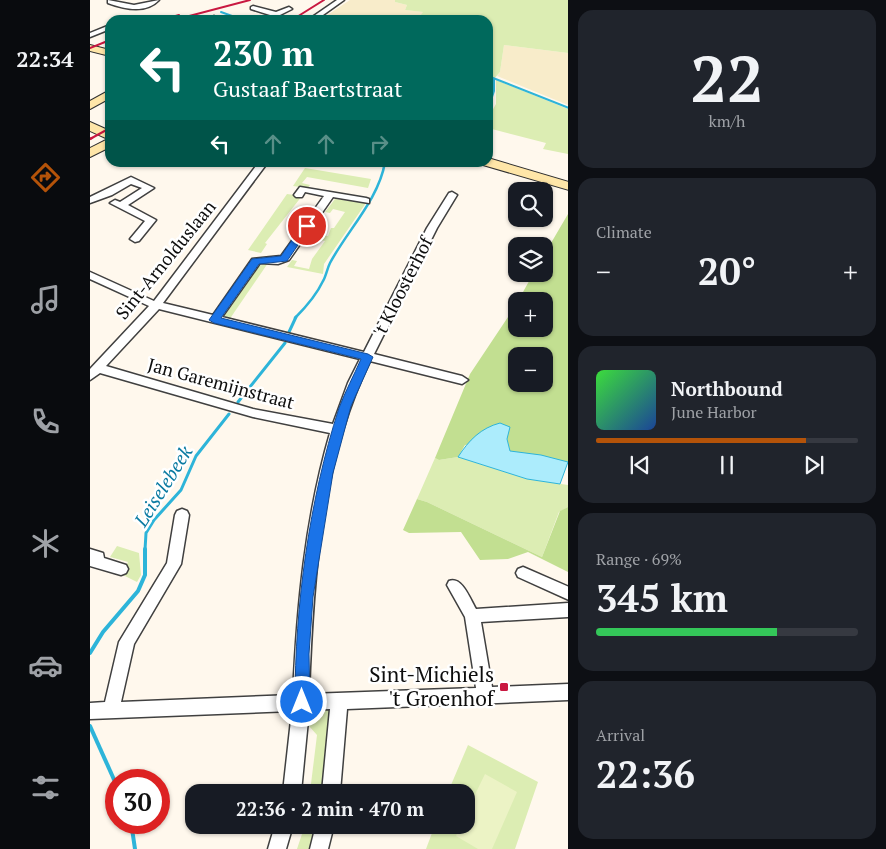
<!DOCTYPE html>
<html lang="en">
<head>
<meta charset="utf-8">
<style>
  :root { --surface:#171b24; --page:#20242c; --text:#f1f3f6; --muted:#9ea1a6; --line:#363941; --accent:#b45309 }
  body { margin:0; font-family:"PT Serif",serif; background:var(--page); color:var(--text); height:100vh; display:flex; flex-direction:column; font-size:19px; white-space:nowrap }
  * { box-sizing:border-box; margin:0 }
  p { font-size:16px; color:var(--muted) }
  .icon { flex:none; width:28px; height:28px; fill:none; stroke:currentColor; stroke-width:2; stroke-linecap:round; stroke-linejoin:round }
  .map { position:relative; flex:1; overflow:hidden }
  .drawer { display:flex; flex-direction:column; gap:10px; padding:10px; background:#0d0f14; width:318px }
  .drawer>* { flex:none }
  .hud { position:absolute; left:15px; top:15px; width:388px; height:152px; border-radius:15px; box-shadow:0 1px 4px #0004; background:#00695c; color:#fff; overflow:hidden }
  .buttons { position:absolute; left:418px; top:182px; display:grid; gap:10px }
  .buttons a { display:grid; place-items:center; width:45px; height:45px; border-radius:10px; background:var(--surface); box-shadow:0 1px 4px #0004; font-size:25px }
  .speed { position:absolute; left:15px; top:769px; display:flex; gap:10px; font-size:25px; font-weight:700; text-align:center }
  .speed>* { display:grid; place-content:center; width:65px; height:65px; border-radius:50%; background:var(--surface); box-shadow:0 1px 4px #0004; line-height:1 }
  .speed .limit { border:8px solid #d22; background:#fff; color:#111 }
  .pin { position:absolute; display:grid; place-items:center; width:42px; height:42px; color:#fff; margin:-21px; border:2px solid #fff; border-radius:50%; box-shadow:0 1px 5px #0007 }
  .me { position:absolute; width:55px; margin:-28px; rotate:0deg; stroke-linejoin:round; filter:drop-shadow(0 0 4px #0008) }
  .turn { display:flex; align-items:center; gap:18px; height:105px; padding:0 25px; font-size:22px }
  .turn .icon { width:65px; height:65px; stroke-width:2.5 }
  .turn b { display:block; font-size:35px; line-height:42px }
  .lanes { display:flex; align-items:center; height:48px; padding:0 25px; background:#0003; justify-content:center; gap:25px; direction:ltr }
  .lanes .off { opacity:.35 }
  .big { font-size:38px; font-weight:800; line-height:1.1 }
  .drawer .widget { flex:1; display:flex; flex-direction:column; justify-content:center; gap:8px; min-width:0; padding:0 18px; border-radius:15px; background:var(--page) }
  .drawer .dial { align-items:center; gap:0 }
  .dial b { font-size:65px; line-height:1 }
  .song { display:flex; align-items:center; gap:15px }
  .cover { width:60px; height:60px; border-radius:8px; background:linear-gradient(135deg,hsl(120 70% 55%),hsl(220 70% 35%)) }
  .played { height:5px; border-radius:2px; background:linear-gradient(90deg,var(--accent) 80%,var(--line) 80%) }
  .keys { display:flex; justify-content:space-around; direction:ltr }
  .heat { display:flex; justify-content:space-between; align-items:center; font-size:28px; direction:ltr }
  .charge { height:8px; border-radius:4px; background:linear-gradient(90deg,#34c759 69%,var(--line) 0) }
  .trip { position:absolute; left:95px; top:784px; width:290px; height:50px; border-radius:15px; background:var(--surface); box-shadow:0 1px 4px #0004; font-weight:800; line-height:50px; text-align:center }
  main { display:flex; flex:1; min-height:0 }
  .dock { display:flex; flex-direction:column; width:90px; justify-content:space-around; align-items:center; background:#090b0e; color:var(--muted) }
  .dock .icon { width:35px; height:35px }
  .dock .on { color:var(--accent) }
  .dock b { font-size:22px; color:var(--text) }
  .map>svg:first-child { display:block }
</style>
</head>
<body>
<main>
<nav class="dock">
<b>22:34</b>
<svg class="icon on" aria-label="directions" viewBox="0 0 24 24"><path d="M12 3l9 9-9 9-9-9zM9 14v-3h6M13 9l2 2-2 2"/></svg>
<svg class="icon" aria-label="music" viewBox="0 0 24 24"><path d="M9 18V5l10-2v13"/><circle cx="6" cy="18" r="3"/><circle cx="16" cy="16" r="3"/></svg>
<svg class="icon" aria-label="phone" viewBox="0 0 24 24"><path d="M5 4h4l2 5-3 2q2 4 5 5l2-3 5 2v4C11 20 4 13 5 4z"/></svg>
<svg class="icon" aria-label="climate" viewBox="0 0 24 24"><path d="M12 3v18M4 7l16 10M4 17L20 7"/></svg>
<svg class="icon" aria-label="car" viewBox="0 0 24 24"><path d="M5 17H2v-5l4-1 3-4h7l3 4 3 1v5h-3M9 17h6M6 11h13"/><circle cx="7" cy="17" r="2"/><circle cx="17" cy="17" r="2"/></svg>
<svg class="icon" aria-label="filters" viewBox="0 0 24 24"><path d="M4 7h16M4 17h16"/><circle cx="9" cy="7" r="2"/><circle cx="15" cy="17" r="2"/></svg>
</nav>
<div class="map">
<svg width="479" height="849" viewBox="0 0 479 849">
  <rect width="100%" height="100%" fill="#fff8ed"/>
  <g fill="#f8ecca">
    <polygon points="260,0 305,0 305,2 317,5 315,10 334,12 330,16 317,17 316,20 230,20"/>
    <polygon points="414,45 478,53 478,105 407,76 410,72"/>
  </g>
  <g fill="#dcedb3">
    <polygon points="305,0 478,0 478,53 414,45 410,72 404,79 404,91 398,109 398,20 316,20 317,17 330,16 333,12 315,10 317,5 305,2"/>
    <polygon points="406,80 478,109 478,154 453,149 456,143 398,128 398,111 402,111 406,104"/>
    <polygon points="215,168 281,179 278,188 217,177 212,183 220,185 218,188 203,186"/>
    <polygon points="197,194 212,196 175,243 177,244 171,253 158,250"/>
    <polygon points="245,199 276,203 234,264 233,274 197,267 202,260 207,261 204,266 219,269 222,259 235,241 221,238 218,243 213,242 222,228 227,229 224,234 238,236 241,228 244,228 255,212 243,209 240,213 235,212"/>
    <polygon points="178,263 139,320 133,318 169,266"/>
    <polygon points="368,457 437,479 478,485 478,507 469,512 452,557 337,502 327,499 345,458 349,460"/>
    <polygon points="27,546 49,553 51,575 47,582 31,574 38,562 20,557"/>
    <polygon points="226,707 236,708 242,712 245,722 235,792 220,792 227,735 219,726 218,719"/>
    <polygon points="378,745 448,782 425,849 336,849 345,825 376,825 376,792 358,792"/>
    <polygon points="215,825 230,825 223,849 207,849"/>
  </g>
  <g fill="#c2df91" fill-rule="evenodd">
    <path d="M 478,214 L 478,462 L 420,451 L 417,439 L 375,445 L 368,457 L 349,460 L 345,458 L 380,374 L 426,305 L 426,329 L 454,329 L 454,301 L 428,301 L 443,274 L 454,274 L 454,255 ZM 426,356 L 454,356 L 454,384 L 426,384 Z"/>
    <polygon points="327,499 337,502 452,557 470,511 478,507 478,572 438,552 418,559 390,560 371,532 319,533 313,530"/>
  </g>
  <polygon fill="#ecf3c5" points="395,774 427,792 402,849 388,849 366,836 371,825 376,825 376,813"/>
  <path fill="#acecfc" stroke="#2db4d9" d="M 410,423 L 420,427 L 417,439 L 420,451 L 451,455 L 478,462 L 470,484 L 437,479 L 368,457 C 379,440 391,428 410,423 Z"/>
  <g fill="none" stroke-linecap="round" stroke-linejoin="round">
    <g stroke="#2db4d9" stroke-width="2">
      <polyline points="131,12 153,20"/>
      <polyline points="398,76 479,108"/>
      <polyline points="398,109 404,91 404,79"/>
    </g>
    <path stroke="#2db4d9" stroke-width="2.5" d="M 205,318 C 216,307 226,296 233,281 C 236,276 237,269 240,263 C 257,231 289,199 295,162"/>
    <g stroke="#2db4d9" stroke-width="3">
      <polyline points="199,332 206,317"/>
      <polyline points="148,402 195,343"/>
      <polyline points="55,550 56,533 64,520 91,490 106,456 139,414"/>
    </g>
    <g stroke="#2db4d9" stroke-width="4">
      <polyline points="0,653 13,632 48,591 55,575 55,549"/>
      <polyline points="0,726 26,784"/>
      <polyline points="41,822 45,849"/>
    </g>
    <g stroke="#404040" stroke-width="3">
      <g id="street">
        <path d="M 18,0 L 44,5 L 69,0 C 56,14 34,9 18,3 Z"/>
        <polygon points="247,0 254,0 226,20 218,20"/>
        <polygon points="163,6 186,12 199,7 202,9 180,20 172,20 180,15 161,9 161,7"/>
        <polygon points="124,16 132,20 122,19 122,17"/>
        <polygon points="46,17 49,20 38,20 39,19"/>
        <polygon points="20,25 20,29 0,37 0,33"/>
        <path d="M 169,162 L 178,162 L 73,303 L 123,315 L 162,259 L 191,256 L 234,196 L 215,192 L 212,197 L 206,197 L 204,195 L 210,187 L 276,198 L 279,199 L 279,203 L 243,197 L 199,260 L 188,264 L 170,263 L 132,317 L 274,352 L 337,228 L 359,193 L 362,192 L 367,195 L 347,228 L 284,354 L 372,376 L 378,380 L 372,384 L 280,361 C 230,463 223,582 219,694 L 386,688 L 375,617 L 357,585 L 359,581 C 372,576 380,599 386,609 L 479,603 L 479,617 L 391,622 L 402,687 L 479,684 L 479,700 L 257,709 L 250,792 L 232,792 L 240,709 L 219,710 L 211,792 L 193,792 L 202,711 L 0,719 L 0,703 L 15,702 L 29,642 L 77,563 L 85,515 L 87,511 L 92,509 L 97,511 L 99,515 L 91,564 L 44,644 L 31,702 L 203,695 C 207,606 215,519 240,433 L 163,417 L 10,373 L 0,380 L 0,369 L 59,306 L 0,279 L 0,272 L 64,301 ZM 69,309 L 270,359 L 258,383 L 243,424 L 163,409 L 16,366 Z"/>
        <polygon points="41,177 64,188 38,205 66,220 49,241 45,242 40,239 55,221 20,203 25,200 30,202 52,188 41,184 22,195 0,203 0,197"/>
        <polygon points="0,549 13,553 14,558 36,565 38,569 36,573 31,575 0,566"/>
        <polygon points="433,567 479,587 479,600 428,577 426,573 428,569"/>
        <polygon points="185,825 203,825 196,849 178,849"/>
        <polygon points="226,825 244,825 238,849 220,849"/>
      </g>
    </g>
    <g stroke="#2f2f2f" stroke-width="2">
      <g id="secondary">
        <polygon points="0,45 20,50 20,56 0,51"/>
        <polygon points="20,90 20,98 0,109 0,101"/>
        <polygon points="0,122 20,131 20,147 0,157 0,148 18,139 0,131"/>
        <polygon points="398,158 479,182 479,190 393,165 391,162 398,162"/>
      </g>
    </g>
    <use href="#street" fill="#fff" fill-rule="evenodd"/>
    <use href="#secondary" fill="#ffe6a8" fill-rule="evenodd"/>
    <g stroke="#c91841" stroke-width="2">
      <polyline points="71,20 89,15"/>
      <polyline points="84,20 160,0"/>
      <polyline points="202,20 234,0"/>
      <polyline points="0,48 20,40"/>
      <polyline points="0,139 20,128"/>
    </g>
    <polyline stroke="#c91841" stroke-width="2.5" points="0,139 2,138"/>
  </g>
  <path fill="#1a73e8" stroke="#114b97" d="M 213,224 L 221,226 L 197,261 L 169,264 L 131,318 L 278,354 L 283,357 L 261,406 L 243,473 L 223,597 L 219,654 L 220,702 L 218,707 L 212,709 L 207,707 L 205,702 C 205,605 219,501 249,408 C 255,392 264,375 271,359 L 124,323 L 119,320 L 162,259 L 191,256 Z"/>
  <rect fill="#c91841" stroke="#fff" stroke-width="2" x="409" y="682" width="10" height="10" rx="2.5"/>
  <g text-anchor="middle" stroke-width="5" stroke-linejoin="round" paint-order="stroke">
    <g font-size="18" fill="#0d0d0d" stroke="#fff">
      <text transform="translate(76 260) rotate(-51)" y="6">Sint-Arnolduslaan</text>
      <text transform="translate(313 287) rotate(-63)" y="6">'t Kloosterhof</text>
      <text transform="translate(131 384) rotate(15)" y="6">Jan Garemijnstraat</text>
    </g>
    <g font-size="19" font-style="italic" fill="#0b7ba2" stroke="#fff">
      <text transform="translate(73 486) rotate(-58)" y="7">Leiselebeek</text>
    </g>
    <g font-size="21" fill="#0d0d0d" stroke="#fff" text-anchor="end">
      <text x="404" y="682">Sint-Michiels<tspan x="404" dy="24">'t Groenhof</tspan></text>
    </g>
  </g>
</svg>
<div class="buttons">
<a><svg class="icon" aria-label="search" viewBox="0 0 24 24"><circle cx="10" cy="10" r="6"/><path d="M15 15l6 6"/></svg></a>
<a><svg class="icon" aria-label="layers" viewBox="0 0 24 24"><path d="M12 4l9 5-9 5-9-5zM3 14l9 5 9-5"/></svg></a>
<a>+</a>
<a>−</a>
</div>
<div class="speed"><div class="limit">30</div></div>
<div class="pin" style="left:217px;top:226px;background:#d93025"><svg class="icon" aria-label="arrive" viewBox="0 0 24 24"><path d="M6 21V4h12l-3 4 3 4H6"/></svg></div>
<svg class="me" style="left:212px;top:702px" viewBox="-20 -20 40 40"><circle r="17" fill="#1a73e8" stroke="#fff" stroke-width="3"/><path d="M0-11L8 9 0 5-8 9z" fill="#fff"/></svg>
<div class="trip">22:36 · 2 min · 470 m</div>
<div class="hud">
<div class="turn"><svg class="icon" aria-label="left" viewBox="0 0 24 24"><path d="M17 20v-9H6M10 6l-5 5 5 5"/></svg><div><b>230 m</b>Gustaaf Baertstraat</div></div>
<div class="lanes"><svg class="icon" aria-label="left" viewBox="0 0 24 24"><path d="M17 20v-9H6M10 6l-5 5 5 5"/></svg><svg class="icon off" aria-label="ahead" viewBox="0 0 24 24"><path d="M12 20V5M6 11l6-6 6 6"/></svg><svg class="icon off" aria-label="ahead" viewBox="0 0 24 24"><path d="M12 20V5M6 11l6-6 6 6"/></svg><svg class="icon off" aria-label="right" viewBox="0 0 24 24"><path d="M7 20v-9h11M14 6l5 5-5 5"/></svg></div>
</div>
</div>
<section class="drawer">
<div class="widget dial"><b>22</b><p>km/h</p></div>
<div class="widget"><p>Climate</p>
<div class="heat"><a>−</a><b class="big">20°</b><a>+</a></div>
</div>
<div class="widget">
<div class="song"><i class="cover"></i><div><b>Northbound</b><p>June Harbor</p></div></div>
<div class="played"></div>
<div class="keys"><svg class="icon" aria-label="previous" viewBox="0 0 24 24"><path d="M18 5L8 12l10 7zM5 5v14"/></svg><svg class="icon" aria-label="pause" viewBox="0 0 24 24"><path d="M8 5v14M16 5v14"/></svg><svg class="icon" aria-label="next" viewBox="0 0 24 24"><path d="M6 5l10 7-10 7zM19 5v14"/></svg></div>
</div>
<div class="widget"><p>Range · 69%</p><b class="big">345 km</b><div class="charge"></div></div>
<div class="widget"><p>Arrival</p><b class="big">22:36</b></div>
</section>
</main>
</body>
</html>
